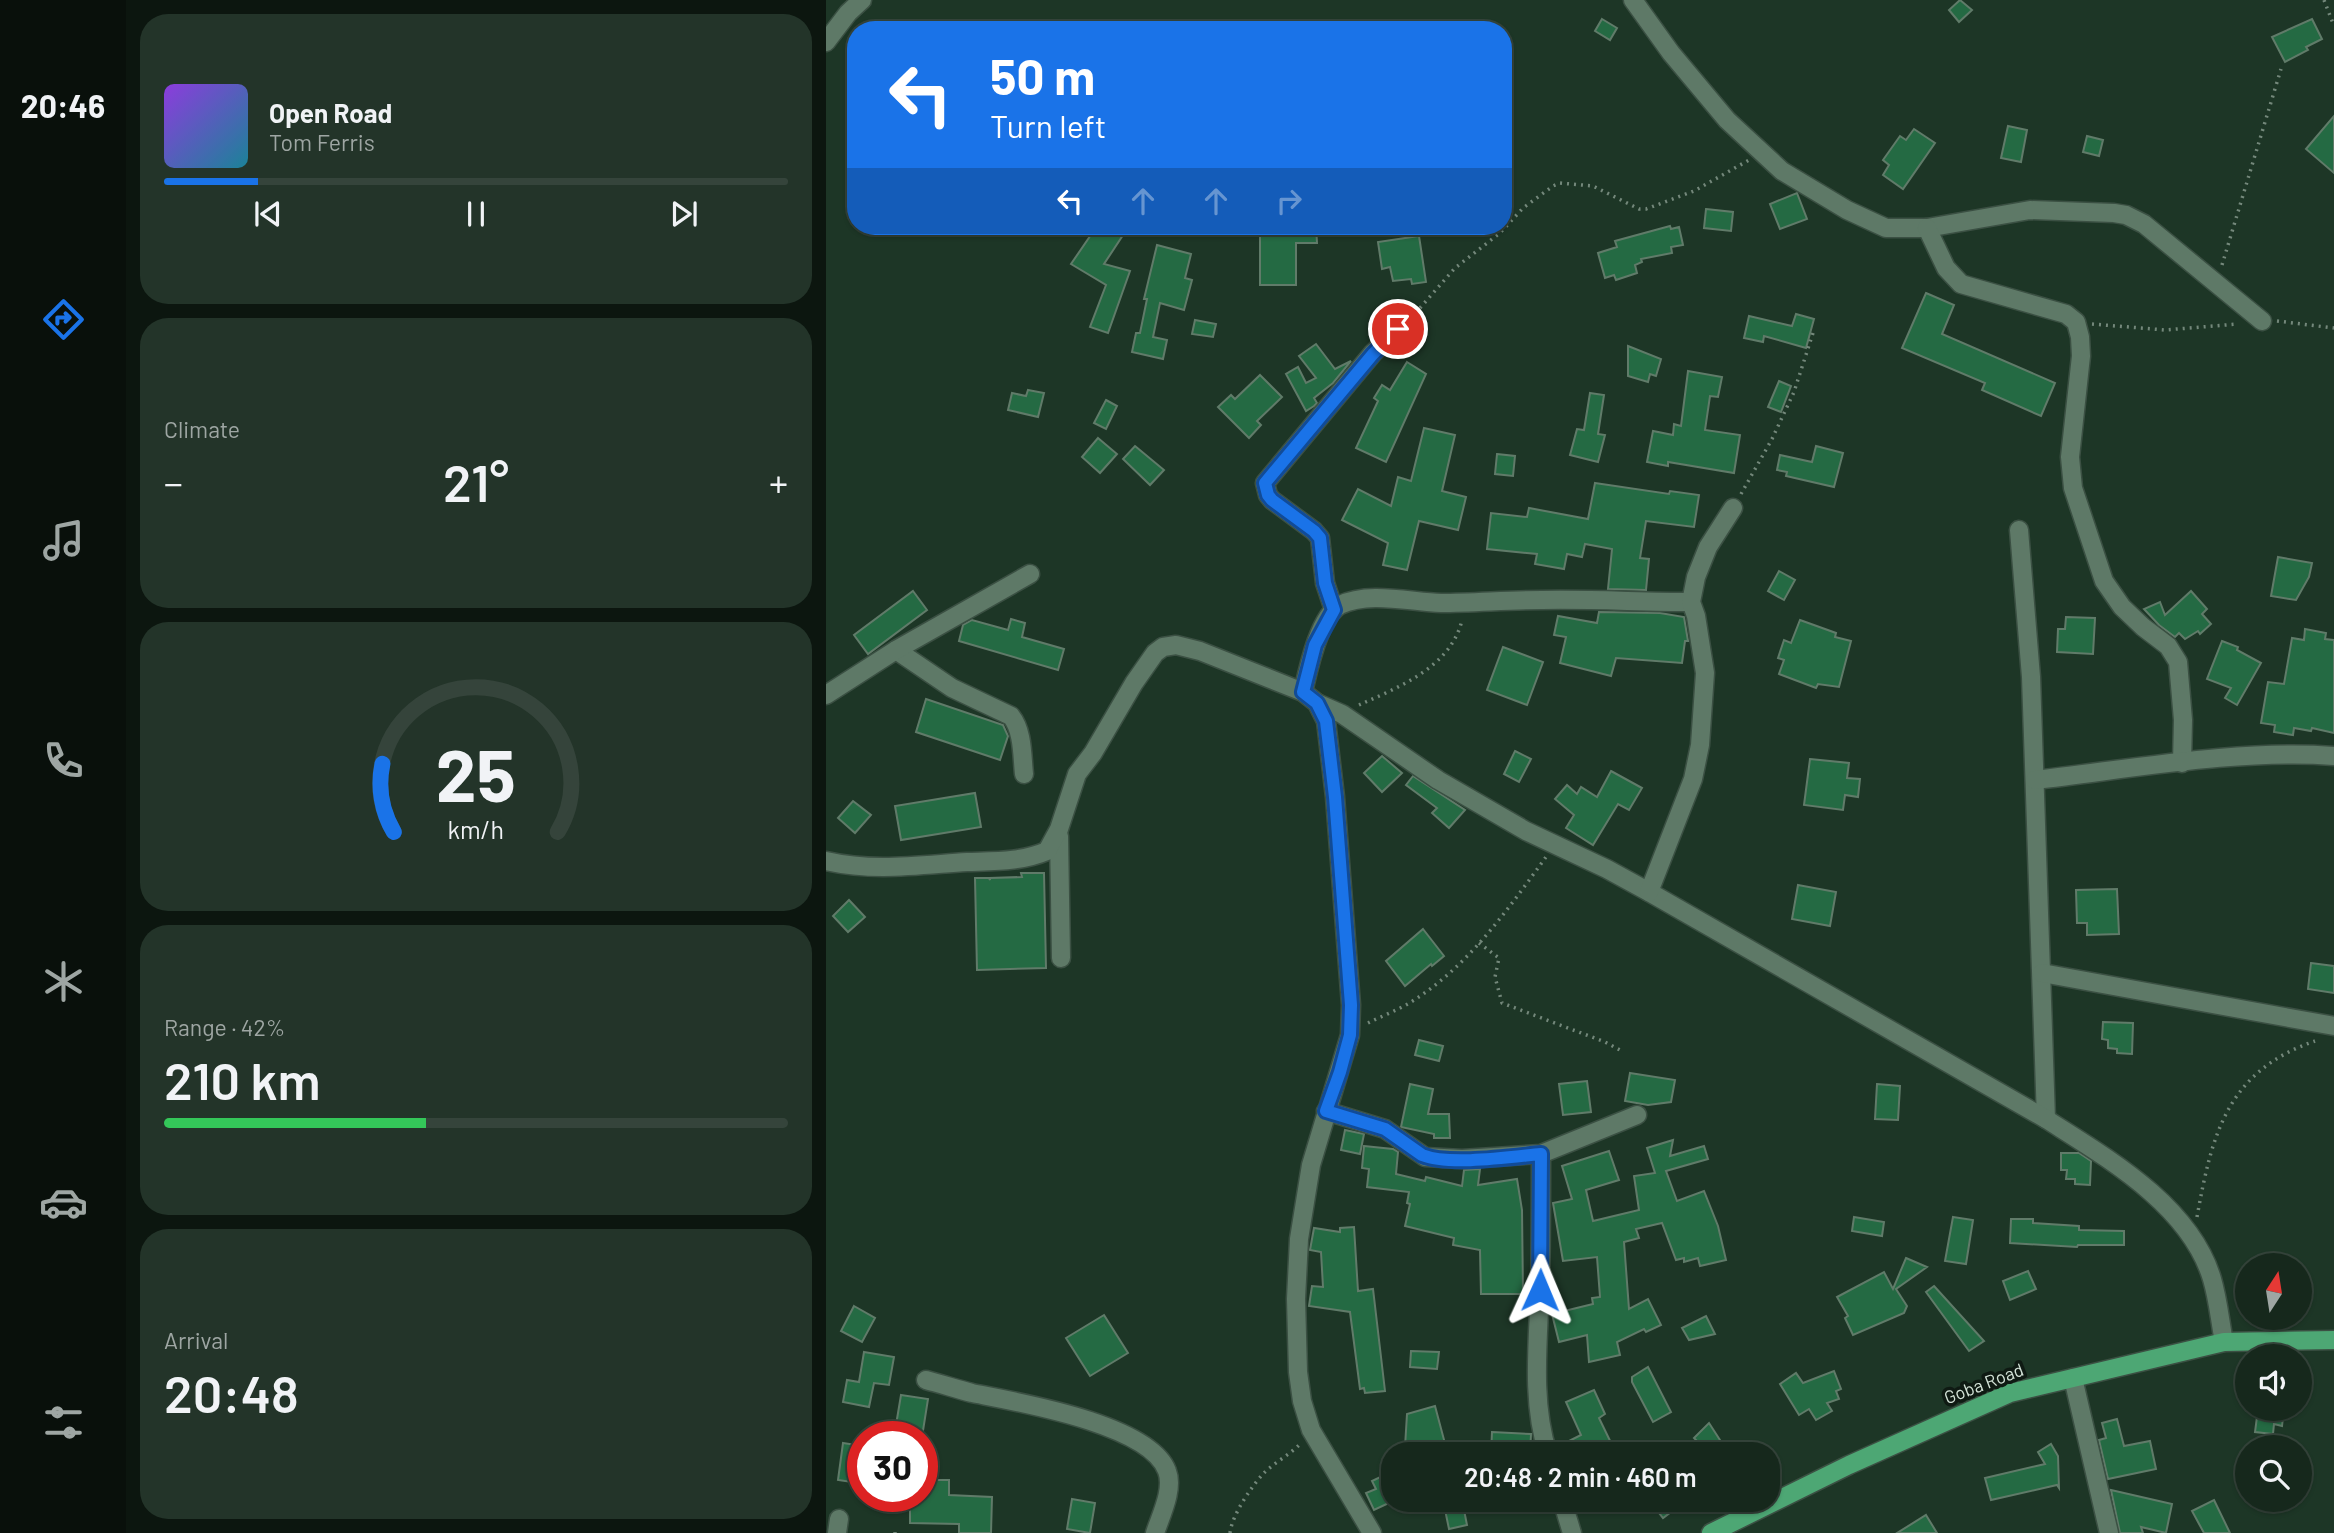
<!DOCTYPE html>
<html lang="en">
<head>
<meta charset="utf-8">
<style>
  :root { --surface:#16281c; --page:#233429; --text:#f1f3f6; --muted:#9ea6a3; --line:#35443b; --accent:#1a73e8 }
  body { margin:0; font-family:Barlow,sans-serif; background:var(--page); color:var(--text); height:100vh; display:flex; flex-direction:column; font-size:26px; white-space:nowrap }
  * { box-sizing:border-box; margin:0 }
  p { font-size:23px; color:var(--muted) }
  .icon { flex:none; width:38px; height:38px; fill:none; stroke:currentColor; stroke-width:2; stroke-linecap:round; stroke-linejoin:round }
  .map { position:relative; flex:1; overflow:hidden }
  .drawer { display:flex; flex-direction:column; gap:14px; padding:14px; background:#0c160f; width:700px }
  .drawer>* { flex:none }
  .banner { position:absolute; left:21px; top:21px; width:665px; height:214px; border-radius:28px; box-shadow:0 2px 5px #0004,0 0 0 2px var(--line); background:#1a73e8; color:#fff; overflow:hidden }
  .needle { width:46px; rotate:12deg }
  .fabs { position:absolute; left:1409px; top:1253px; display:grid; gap:14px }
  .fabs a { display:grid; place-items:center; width:77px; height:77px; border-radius:50%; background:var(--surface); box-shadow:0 2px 5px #0004,0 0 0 2px var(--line); font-size:35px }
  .speed { position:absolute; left:21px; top:1421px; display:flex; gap:14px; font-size:35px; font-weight:700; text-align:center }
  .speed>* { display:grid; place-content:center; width:91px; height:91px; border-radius:50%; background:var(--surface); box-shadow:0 2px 5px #0004,0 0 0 2px var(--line); line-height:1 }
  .speed .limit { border:10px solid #d22; background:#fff; color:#111 }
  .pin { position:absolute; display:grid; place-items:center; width:60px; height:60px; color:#fff; margin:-30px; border:4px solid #fff; border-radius:50%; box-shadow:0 2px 7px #0007 }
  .me { position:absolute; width:77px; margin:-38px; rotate:1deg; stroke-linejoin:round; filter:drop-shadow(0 0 5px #0008) }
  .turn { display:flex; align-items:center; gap:24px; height:147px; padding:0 28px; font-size:32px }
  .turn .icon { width:91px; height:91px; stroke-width:2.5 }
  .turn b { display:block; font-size:49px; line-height:60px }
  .lanes { display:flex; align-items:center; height:66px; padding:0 28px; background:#0003; justify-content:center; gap:35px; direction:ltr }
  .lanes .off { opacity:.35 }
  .big { font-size:52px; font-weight:600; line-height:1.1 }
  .drawer .tile { flex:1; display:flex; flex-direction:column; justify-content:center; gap:10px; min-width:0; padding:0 24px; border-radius:28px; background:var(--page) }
  .drawer .dial { align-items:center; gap:0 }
  .dial svg { height:182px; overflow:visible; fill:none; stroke:var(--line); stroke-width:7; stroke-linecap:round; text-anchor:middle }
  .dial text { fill:var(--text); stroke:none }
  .song { display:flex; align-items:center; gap:21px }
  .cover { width:84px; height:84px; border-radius:10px; background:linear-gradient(135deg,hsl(270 70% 55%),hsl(190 70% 35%)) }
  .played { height:7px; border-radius:4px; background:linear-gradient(90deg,var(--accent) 15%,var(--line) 15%) }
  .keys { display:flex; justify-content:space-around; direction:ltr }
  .heat { display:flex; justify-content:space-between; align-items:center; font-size:38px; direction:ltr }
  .charge { height:10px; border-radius:5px; background:linear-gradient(90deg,#34c759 42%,var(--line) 0) }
  .trip { position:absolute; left:555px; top:1442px; width:399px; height:70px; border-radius:28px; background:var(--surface); box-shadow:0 2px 5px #0004,0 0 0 2px var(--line); font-weight:600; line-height:70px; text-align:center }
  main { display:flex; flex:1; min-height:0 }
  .tab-bar { display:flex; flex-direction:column; width:126px; justify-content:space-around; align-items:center; background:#09100b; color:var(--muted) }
  .tab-bar .icon { width:49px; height:49px }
  .tab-bar .current { color:var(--accent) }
  .tab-bar b { font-size:32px; color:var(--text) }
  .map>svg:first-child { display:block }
</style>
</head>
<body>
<main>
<nav class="tab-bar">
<b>20:46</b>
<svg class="icon current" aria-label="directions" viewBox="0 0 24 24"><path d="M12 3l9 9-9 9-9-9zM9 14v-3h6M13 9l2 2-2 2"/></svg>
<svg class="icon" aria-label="music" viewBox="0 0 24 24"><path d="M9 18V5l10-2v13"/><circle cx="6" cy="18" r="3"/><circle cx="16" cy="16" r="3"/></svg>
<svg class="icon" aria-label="phone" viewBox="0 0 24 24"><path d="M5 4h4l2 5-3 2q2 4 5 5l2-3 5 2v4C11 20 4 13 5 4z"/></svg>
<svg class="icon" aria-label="climate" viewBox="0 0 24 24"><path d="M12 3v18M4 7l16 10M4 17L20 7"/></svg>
<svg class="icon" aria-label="car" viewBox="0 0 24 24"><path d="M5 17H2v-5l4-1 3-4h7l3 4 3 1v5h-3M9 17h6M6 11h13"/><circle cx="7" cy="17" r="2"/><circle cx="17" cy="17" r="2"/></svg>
<svg class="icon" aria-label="filters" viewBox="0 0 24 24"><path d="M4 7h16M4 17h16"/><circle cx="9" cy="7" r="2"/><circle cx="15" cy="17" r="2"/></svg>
</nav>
<section class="drawer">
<div class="tile">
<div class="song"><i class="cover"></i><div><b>Open Road</b><p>Tom Ferris</p></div></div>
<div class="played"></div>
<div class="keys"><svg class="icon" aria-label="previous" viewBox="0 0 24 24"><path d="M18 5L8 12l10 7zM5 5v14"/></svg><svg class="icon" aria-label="pause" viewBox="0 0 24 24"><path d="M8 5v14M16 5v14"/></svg><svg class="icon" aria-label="next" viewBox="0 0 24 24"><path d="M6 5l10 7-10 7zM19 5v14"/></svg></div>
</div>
<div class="tile"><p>Climate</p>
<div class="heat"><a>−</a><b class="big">21°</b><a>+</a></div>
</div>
<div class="tile dial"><svg viewBox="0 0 100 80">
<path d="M14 69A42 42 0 1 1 86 69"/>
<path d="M14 69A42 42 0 0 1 9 39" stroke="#1a73e8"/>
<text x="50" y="56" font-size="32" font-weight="700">25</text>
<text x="50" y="72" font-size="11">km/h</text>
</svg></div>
<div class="tile"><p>Range · 42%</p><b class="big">210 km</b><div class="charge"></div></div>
<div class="tile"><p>Arrival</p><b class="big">20:48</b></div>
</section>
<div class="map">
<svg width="1508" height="1533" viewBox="0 0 1508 1533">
  <rect width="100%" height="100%" fill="#1d3626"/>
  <g fill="#246a43" stroke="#607b69" stroke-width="2">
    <polygon points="1134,0 1146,10 1133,22 1123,10"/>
    <polygon points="776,19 791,28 784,40 769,31"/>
    <polygon points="1486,19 1496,39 1480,47 1482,50 1459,62 1446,37"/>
    <polygon points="1508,116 1508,173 1480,149"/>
    <polygon points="1182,126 1201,130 1195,162 1175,158"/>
    <polygon points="1088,129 1109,143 1077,189 1057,175 1063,165 1057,160 1074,136 1080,140"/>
    <polygon points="1261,136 1277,140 1273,156 1257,152"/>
    <polygon points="971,193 981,219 954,229 944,204"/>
    <polygon points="880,209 907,212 905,231 878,228"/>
    <polygon points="271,226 303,226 278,264 304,271 282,333 264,327 280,285 245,264"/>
    <polygon points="434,226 490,226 491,243 470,243 470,285 434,285"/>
    <polygon points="844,226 845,229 853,227 857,245 845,247 846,253 815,259 816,262 809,265 811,273 790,280 788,275 779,278 772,253 791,247 789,241"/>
    <polygon points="593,236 600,282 586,284 585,279 567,281 564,267 556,269 552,242"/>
    <polygon points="331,245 365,254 359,278 366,280 358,310 334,303 327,337 341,340 337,359 306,352 310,333 314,333 321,299 318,299"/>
    <polygon points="1100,293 1128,305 1116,334 1229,383 1215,416 1156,390 1159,383 1076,348"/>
    <polygon points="970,314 988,319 980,348 938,336 937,342 918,338 923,316 966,326"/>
    <polygon points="369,320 390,324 387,337 366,334"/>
    <polygon points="490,344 509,369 525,361 507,383 488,398 491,403 488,406 480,411 460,374 472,367 480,383 490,378 473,356"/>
    <polygon points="802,346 835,359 830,376 824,374 822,382 802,376"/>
    <polygon points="581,362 600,374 560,462 530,448 552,401 548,398 556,385 564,390"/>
    <polygon points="862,371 896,377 892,397 884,396 879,430 914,435 908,473 842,462 842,466 821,462 827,431 847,435 848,424 855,426"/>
    <polygon points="434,375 456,397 431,421 435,425 423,438 392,407 405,395 409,399"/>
    <polygon points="953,381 965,386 955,412 942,407"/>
    <polygon points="202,390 218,393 212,417 182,410 186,393 200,396"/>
    <polygon points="764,393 778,395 772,434 779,435 772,462 744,455 751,429 758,430"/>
    <polygon points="280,400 291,406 280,429 268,423"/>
    <polygon points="598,428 629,435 616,491 640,497 632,530 593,521 581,570 557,565 562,543 516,520 532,489 565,506 572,477 585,481"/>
    <polygon points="272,438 291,454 274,473 256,457"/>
    <polygon points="309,446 338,470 324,485 297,459"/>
    <polygon points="990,446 1017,453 1008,487 960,476 961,472 951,470 954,455 986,462"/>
    <polygon points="671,454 689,456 687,476 669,474"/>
    <polygon points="769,483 843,494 844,491 873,495 868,527 820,521 814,558 823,559 820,590 782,589 786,549 759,544 756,557 741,554 738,569 709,564 711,554 661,549 665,513 701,517 703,508 762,519"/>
    <polygon points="1452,557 1486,563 1483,577 1470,600 1445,596"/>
    <polygon points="953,571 969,580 958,600 942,591"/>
    <polygon points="87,591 101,610 42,654 28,635"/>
    <polygon points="1365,591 1381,609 1376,614 1385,624 1374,634 1372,631 1359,639 1353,633 1349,637 1333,625 1318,609 1334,602 1339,615"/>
    <polygon points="773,612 834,613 858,617 862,641 859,641 856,663 790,658 785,676 734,663 740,637 728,635 732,616 771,623"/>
    <polygon points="1240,617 1269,618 1267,654 1231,652 1232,629 1239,629"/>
    <polygon points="185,619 199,623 196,637 238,649 232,670 133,641 137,625 146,620 182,630"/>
    <polygon points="974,620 1010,633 1009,637 1025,641 1013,687 992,684 990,688 953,674 958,660 952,658 958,640 965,643"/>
    <polygon points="1479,629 1500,633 1499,639 1508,640 1508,733 1486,728 1485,731 1468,728 1467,735 1448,732 1449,725 1435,723 1442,682 1458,684 1466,638 1478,640"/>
    <polygon points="1396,641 1412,647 1411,650 1435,663 1411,705 1399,698 1405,688 1381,679"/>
    <polygon points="677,647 717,662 701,705 661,690"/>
    <polygon points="100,699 177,725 182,736 174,760 90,732"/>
    <polygon points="689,751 705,759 693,782 678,774"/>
    <polygon points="556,756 576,773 556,792 538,773"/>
    <polygon points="984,759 1023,763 1021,778 1034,779 1032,797 1019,795 1017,810 978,805"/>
    <polygon points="785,771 816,788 803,810 792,804 767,845 740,828 748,815 729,799 741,785 751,794 755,787 771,797"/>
    <polygon points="587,776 639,810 623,828 606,813 611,808 580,785"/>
    <polygon points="149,793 155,827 75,840 69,806"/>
    <polygon points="27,801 45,815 29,833 12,818"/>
    <polygon points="195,873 218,873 220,968 151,970 149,878 163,878 164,880 164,878 196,877"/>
    <polygon points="972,885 1010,892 1004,926 966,919"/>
    <polygon points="1291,889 1293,934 1261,935 1261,923 1251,923 1250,890"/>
    <polygon points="23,900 39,917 22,932 7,916"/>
    <polygon points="597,929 618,956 606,966 605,964 579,986 560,961"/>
    <polygon points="1485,963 1508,966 1508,993 1482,989"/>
    <polygon points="1277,1022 1307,1023 1306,1054 1291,1053 1291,1049 1282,1048 1282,1040 1276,1039"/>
    <polygon points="593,1040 617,1046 613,1061 589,1055"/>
    <polygon points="804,1073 849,1080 845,1102 822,1105 799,1101"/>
    <polygon points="761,1081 765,1112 737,1115 733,1084"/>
    <polygon points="584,1084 607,1089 602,1114 623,1114 624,1138 608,1138 608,1134 575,1127"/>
    <polygon points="1051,1084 1074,1086 1072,1120 1049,1119"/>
    <polygon points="519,1130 538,1134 534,1154 515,1150"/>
    <polygon points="847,1140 844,1156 878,1146 882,1159 840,1171 851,1201 878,1191 892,1226 900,1260 874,1266 872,1258 858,1262 858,1258 850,1260 836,1223 810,1229 813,1238 798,1242 803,1309 822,1299 835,1325 820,1332 818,1329 791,1342 794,1355 763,1362 761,1335 733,1342 726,1314 767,1304 766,1298 774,1297 771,1257 737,1261 727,1203 746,1199 736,1166 783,1151 793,1180 760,1190 767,1221 813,1210 808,1176 829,1173 821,1148"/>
    <polygon points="538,1146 567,1149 572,1152 570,1174 599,1181 600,1177 636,1186 638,1170 654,1169 652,1185 691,1179 696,1210 697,1294 655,1294 654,1250 627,1245 628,1238 579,1226 584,1204 581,1203 583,1192 541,1187 543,1169 536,1168"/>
    <polygon points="1235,1153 1253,1153 1265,1161 1264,1185 1249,1184 1249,1179 1240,1179 1241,1170 1235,1170"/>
    <polygon points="1028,1217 1058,1222 1056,1236 1026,1231"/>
    <polygon points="1127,1217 1147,1220 1140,1264 1119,1261"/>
    <polygon points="1185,1219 1207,1219 1207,1223 1253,1226 1253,1230 1298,1231 1298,1245 1252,1245 1251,1247 1184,1243"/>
    <polygon points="528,1227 532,1291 547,1289 559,1391 539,1393 538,1388 534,1389 524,1312 483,1306 486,1286 497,1287 495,1252 484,1250 488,1228 514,1232 514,1228"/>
    <polygon points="1080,1258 1101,1267 1070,1289 1081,1306 1078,1313 1027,1335 1019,1318 1022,1316 1011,1297 1058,1272 1067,1289"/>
    <polygon points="1202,1271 1210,1289 1184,1300 1177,1281"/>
    <polygon points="1108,1286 1158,1341 1143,1351 1100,1292"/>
    <polygon points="28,1306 49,1318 36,1342 15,1331"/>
    <polygon points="278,1315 302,1353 264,1376 240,1338"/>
    <polygon points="880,1316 889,1334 863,1340 856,1328"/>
    <polygon points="585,1351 613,1352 611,1369 584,1367"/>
    <polygon points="38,1352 68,1357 63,1385 48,1383 43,1407 17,1402 21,1380 33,1382"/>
    <polygon points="822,1367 845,1412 827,1422 806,1382 806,1377"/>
    <polygon points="1008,1371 1015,1389 1010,1391 1013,1399 1001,1403 1006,1411 990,1420 983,1409 973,1415 954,1384 970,1373 977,1383"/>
    <polygon points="768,1390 779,1414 773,1418 789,1451 781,1454 750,1454 743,1441 755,1435 740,1402"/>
    <polygon points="75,1395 102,1399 96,1437 68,1437"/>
    <polygon points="609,1406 621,1451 579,1447 581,1414"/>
    <polygon points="1432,1409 1458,1409 1456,1426 1448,1424 1447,1434 1429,1432"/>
    <polygon points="1291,1419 1298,1446 1324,1441 1330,1469 1282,1479 1273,1440 1280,1438 1276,1423"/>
    <polygon points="883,1423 903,1454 884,1454 868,1438"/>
    <polygon points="666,1432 705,1434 704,1454 665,1454"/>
    <polygon points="17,1443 37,1446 33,1483 12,1480"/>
    <polygon points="1225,1444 1232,1456 1233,1488 1231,1485 1165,1500 1159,1478 1219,1464 1212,1452"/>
    <polygon points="567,1471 567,1501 548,1510 540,1493 550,1489 546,1481"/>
    <polygon points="96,1480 123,1480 123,1495 166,1497 165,1533 133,1533 133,1524 84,1523 84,1496 96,1496"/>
    <polygon points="1285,1490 1346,1504 1340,1533 1315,1527 1317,1533 1294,1533"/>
    <polygon points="246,1499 269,1503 264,1533 241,1529"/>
    <polygon points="617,1500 636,1500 641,1525 623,1529"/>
    <polygon points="823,1500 861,1500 837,1518"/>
    <polygon points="1388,1500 1404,1533 1378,1533 1366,1511"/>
    <polygon points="1100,1515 1111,1533 1071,1533"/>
  </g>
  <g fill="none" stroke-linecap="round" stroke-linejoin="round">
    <g stroke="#3b5043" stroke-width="21">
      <g id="minor">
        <polyline points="807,0 845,53 901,120 956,171 1021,210 1060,228 1101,228 1204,210 1288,213 1300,215 1318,224 1436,321"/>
        <polyline points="0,42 22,13 36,0"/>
        <polyline points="1101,228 1120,268 1135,284 1240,314 1250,322 1254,337 1255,356 1244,457 1247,488 1278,581 1296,607 1317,627 1342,646 1352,662 1357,720 1356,763"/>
        <polyline points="1193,530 1205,677 1220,1119"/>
        <polyline points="508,610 499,583 494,538 488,531 446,500 442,495 439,483 547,353 583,318"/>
        <path d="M 70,650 L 126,688 L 185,716 C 197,731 196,755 198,774"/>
        <path d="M 477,692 C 482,670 493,616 514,605 C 543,591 584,602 615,603 C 648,603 682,600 716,600 C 766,599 815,602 865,602"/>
        <polyline points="0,695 70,650 204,574"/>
        <path d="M 491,703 L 516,714 L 612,780 L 700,831 L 781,869 L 823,892 L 1220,1119 C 1281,1158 1364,1205 1386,1279 C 1392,1299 1394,1321 1398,1342"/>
        <path d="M 1209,780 C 1305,769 1412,749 1508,756"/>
        <polyline points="233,836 235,958"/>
        <path d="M 0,861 C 47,872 94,865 141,862 C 169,861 195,862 221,851 L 233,829 L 251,774 L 267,753 L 308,683 L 329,653 L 337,647 L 350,645 L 374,651 L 477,692 L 491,703 L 500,721 L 509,797 L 525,1005 L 524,1035 L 485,1165 L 473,1239 L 470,1299 L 472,1372 L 476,1401 L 485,1430 L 546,1533"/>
        <polyline points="823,892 867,779 874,745 879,673 870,616 865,602 870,577 882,547 907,508"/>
        <polyline points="1216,973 1508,1026"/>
        <polyline points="500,1111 559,1129 599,1157 636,1159 715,1154 811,1115"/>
        <path d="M 715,1154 C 715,1199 715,1244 714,1289 C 712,1343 705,1402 722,1454"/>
        <polyline points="1247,1378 1283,1533"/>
        <path d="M 100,1380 C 115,1384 131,1389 146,1393 C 191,1402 324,1424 341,1471 C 348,1489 335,1515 329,1533"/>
        <polyline points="736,1500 746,1533"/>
        <polyline points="11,1533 13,1519"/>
      </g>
    </g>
    <g stroke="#3b5043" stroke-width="21">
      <polyline id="major" points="885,1533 1023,1465 1184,1393 1398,1342 1508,1340"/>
    </g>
    <g stroke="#74887b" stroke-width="3.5" stroke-dasharray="2 5" stroke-linecap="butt">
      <polyline points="1498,0 1508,26"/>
      <polyline points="1396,265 1455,69"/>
      <polyline points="594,308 629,268 674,233 697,208 727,186 734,183 767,186 813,209 820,209 868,191 923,160"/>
      <polyline points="1451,321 1508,328"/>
      <polyline points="1266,324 1339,330 1412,324"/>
      <polyline points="915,494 946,439 968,392 987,333"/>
      <path d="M 533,705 C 573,687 625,667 636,620"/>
      <polyline points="653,943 673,958 669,977 676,1003 779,1042 794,1050"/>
      <path d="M 542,1023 C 556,1016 572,1010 585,1002 C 642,967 682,909 720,857"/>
      <path d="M 1371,1217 C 1386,1134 1401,1071 1489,1041"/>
      <polyline points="69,1532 69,1533"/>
      <path d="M 404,1533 C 406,1515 424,1489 436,1475 C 447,1463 464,1455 475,1443"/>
    </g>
    <use href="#minor" stroke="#5e7967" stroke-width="18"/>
    <use href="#major" stroke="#4da774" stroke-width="18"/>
  </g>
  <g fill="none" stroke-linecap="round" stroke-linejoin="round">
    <g stroke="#114b97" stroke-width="18">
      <path id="route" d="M 572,329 L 547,354 L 439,483 L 442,495 L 446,500 L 488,531 L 494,538 L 499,583 L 508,610 L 489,645 L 477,692 L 491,703 L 500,721 L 509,797 L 525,1005 L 524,1035 L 514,1072 L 500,1111 L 559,1129 L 596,1155 C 623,1166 684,1157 715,1154 L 714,1290"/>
    </g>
    <use href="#route" stroke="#1a73e8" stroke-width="12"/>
  </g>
  <g text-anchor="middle" stroke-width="7" stroke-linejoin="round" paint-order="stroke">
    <g font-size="18" fill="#d4e3d8" stroke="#0f1a13">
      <text transform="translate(1158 1384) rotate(-21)" y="6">Goba Road</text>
    </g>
  </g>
</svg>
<div class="fabs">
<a><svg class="needle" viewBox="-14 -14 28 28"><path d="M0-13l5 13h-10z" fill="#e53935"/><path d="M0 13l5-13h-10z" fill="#9ea6a3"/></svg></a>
<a><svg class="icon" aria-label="sound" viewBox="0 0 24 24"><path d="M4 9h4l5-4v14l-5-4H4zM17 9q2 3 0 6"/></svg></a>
<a><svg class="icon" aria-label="search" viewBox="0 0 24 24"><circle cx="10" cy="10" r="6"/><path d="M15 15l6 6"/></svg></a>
</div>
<div class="speed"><div class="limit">30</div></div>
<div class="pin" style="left:572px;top:329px;background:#d93025"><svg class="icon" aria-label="arrive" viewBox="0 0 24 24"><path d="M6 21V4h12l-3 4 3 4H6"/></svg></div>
<svg class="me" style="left:714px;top:1290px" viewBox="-20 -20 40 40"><path d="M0-17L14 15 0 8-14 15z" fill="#1a73e8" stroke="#fff" stroke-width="4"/></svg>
<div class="trip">20:48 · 2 min · 460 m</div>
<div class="banner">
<div class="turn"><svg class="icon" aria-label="left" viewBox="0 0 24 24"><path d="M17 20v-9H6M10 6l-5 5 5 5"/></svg><div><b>50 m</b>Turn left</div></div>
<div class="lanes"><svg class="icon" aria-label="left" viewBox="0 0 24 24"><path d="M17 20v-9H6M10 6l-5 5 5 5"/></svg><svg class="icon off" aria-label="ahead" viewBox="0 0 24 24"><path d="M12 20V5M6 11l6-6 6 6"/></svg><svg class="icon off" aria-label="ahead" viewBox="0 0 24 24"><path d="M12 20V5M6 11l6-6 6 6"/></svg><svg class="icon off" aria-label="right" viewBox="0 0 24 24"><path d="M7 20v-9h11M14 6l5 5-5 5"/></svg></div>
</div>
</div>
</main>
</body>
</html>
